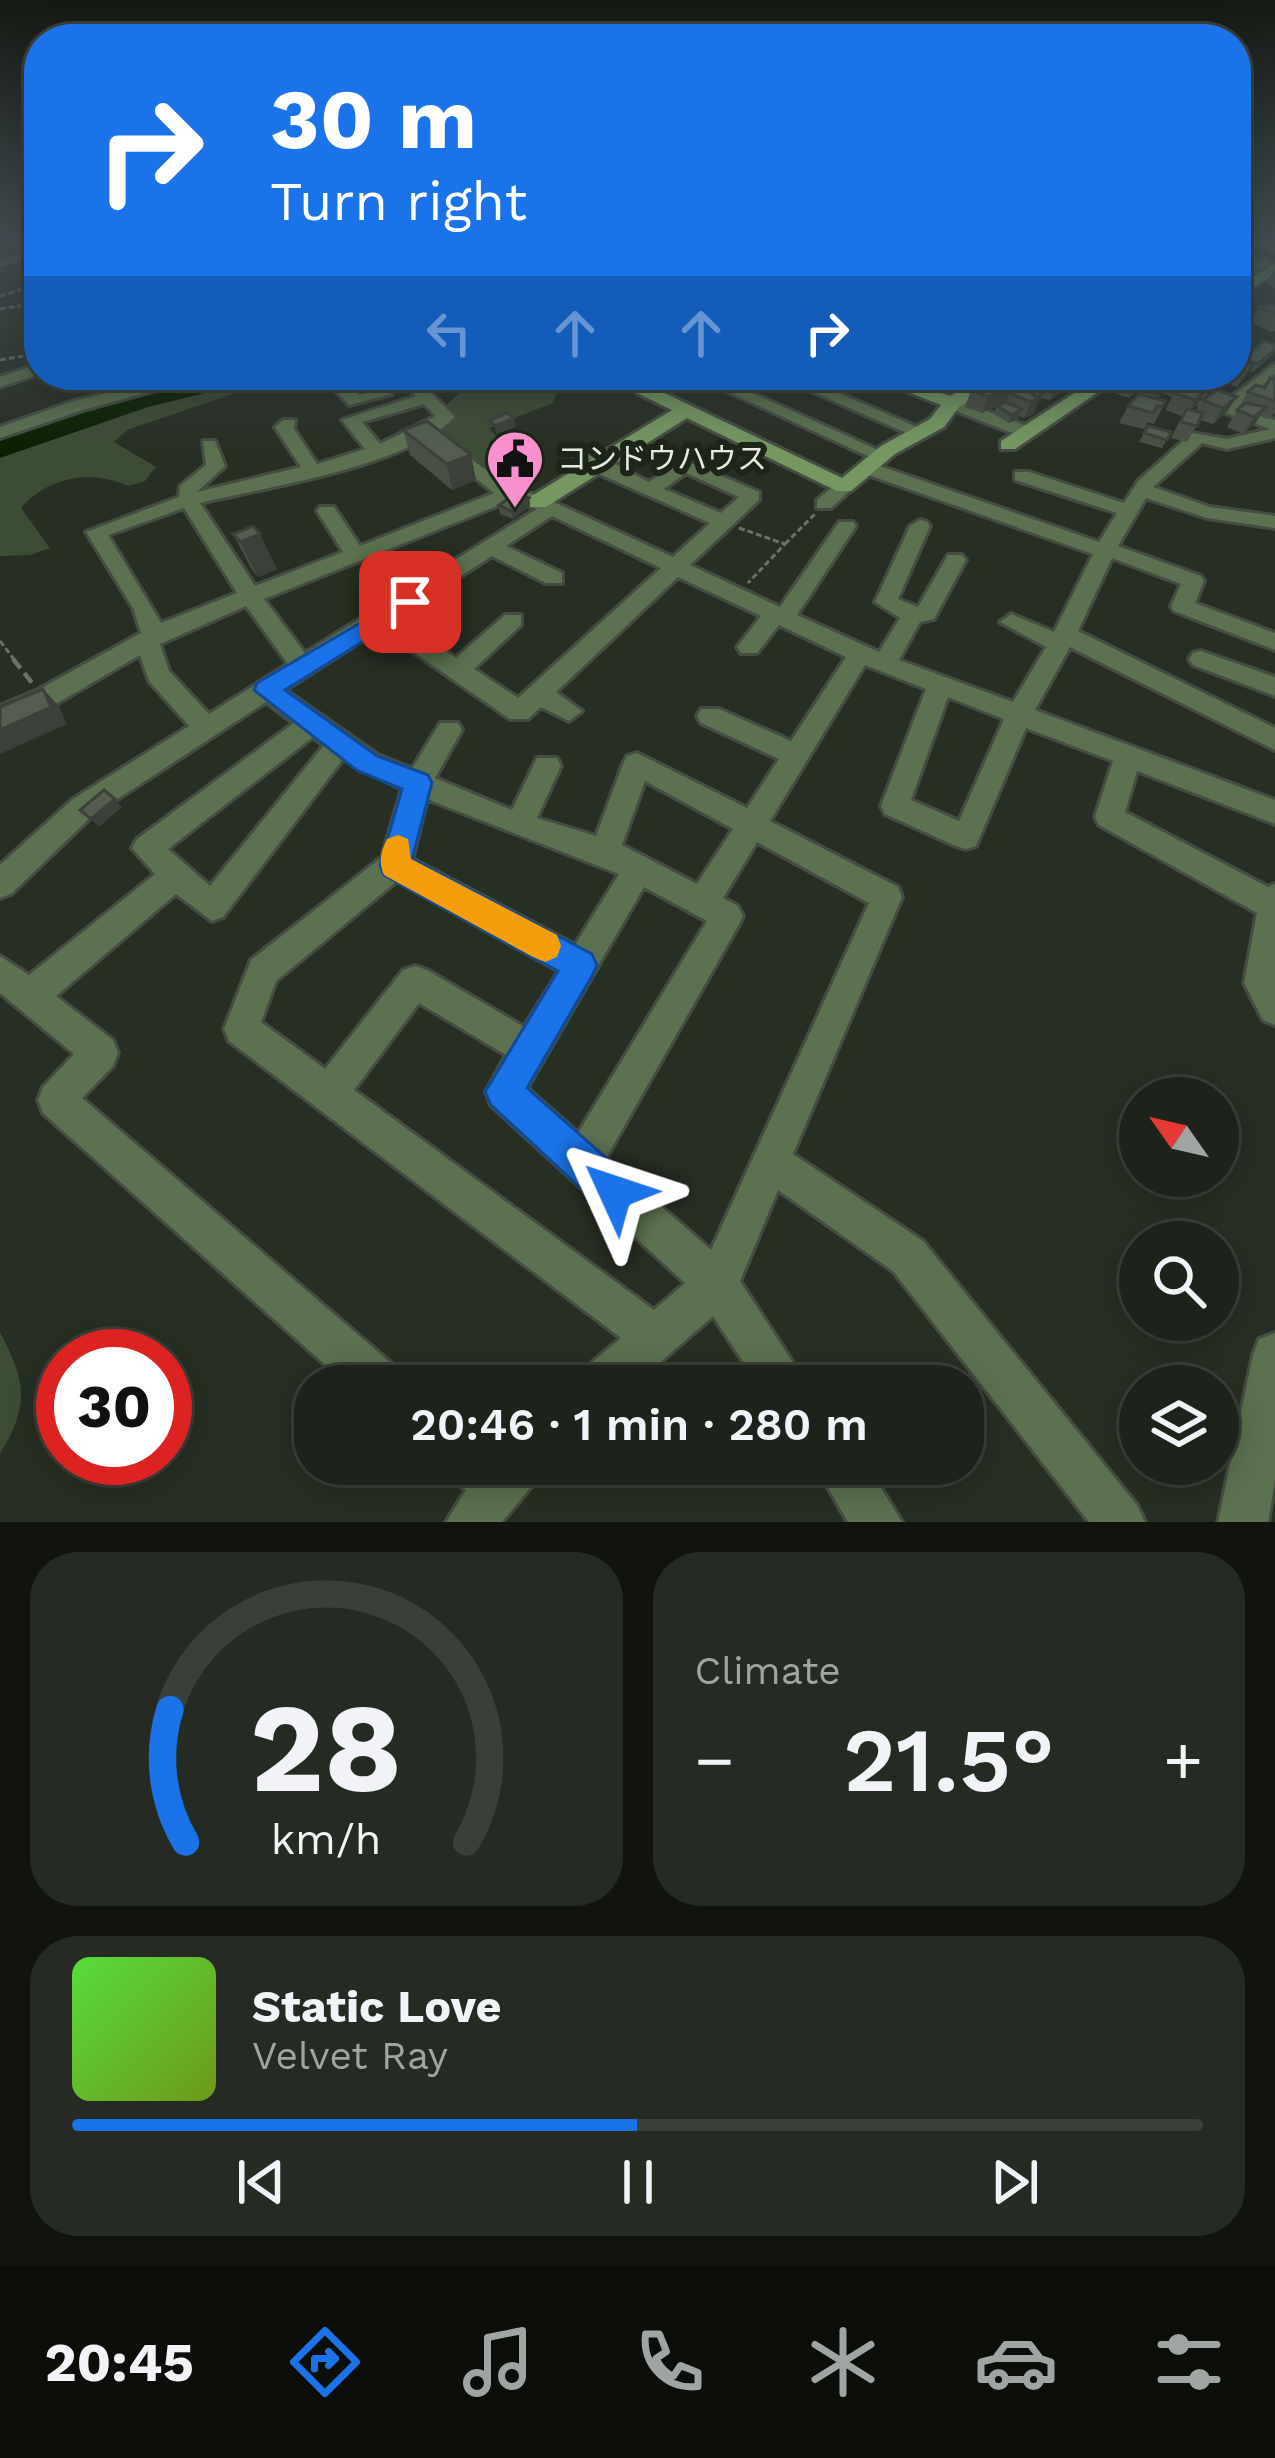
<!DOCTYPE html>
<html lang="en">
<head>
<meta charset="utf-8">
<style>
  :root { --surface:#1d221a; --page:#252a23; --text:#f1f3f6; --muted:#a0a4a2; --line:#3b3f39; --accent:#1a73e8 }
  body { margin:0; font-family:"Work Sans","Noto Sans JP",sans-serif; background:var(--page); color:var(--text); height:100vh; display:flex; flex-direction:column; font-size:45px; white-space:nowrap }
  * { box-sizing:border-box; margin:0 }
  p { font-size:39px; color:var(--muted) }
  .icon { flex:none; width:66px; height:66px; fill:none; stroke:currentColor; stroke-width:2; stroke-linecap:round; stroke-linejoin:round }
  .map { position:relative; height:1522px; overflow:hidden }
  .drawer { display:flex; flex-direction:column; gap:30px; padding:30px; background:#10130e; flex:1 }
  .drawer>* { flex:none }
  .hud { position:absolute; left:24px; top:24px; width:1227px; height:366px; border-radius:48px; box-shadow:0 6px 30px #0003,0 0 0 3px var(--line); background:#1a73e8; color:#fff; overflow:hidden }
  .needle { width:78px; rotate:304deg }
  .buttons { position:absolute; left:1119px; top:1077px; display:grid; gap:24px }
  .buttons a { display:grid; place-items:center; width:120px; height:120px; border-radius:50%; background:var(--surface); box-shadow:0 6px 30px #0003,0 0 0 3px var(--line); font-size:60px }
  .speed { position:absolute; left:36px; top:1329px; display:flex; gap:24px; font-size:60px; font-weight:700; text-align:center }
  .speed>* { display:grid; place-content:center; width:156px; height:156px; border-radius:50%; background:var(--surface); box-shadow:0 6px 30px #0003,0 0 0 3px var(--line); line-height:1 }
  .speed .limit { border:18px solid #d22; background:#fff; color:#111 }
  .pin { position:absolute; display:grid; place-items:center; width:102px; height:102px; color:#fff; margin:-51px; border-radius:24px; box-shadow:0 6px 18px #0006 }
  .me { position:absolute; width:132px; margin:-66px; rotate:312deg; stroke-linejoin:round; filter:drop-shadow(0 0 9px #0008) }
  .turn { display:flex; align-items:center; gap:42px; height:252px; padding:0 48px; font-size:54px }
  .turn .icon { width:156px; height:156px; stroke-width:2.5 }
  .turn b { display:block; font-size:84px; line-height:102px }
  .lanes { display:flex; align-items:center; height:114px; padding:0 48px; background:#0003; justify-content:center; gap:60px; direction:ltr }
  .lanes .off { opacity:.35 }
  .big { font-size:90px; font-weight:600; line-height:1.1 }
  .drawer .widget { flex:1; display:flex; flex-direction:column; justify-content:center; gap:18px; min-width:0; padding:0 42px; border-radius:48px; background:var(--page) }
  .drawer .dial { align-items:center; gap:0 }
  .dial svg { height:312px; overflow:visible; fill:none; stroke:var(--line); stroke-width:7; stroke-linecap:round; text-anchor:middle }
  .dial text { fill:var(--text); stroke:none }
  .song { display:flex; align-items:center; gap:36px }
  .cover { width:144px; height:144px; border-radius:18px; background:linear-gradient(135deg,hsl(110 70% 55%),hsl(80 70% 35%)) }
  .played { height:12px; border-radius:6px; background:linear-gradient(90deg,var(--accent) 50%,var(--line) 50%) }
  .keys { display:flex; justify-content:space-around; direction:ltr }
  .heat { display:flex; justify-content:space-between; align-items:center; font-size:66px; direction:ltr }
  .drawer .tiles { flex:1; display:grid; gap:30px; grid-template-columns:1fr 1fr }
  .widget:last-child { grid-column:span 2 }
  .trip { position:absolute; left:294px; top:1365px; width:690px; height:120px; border-radius:48px; background:var(--surface); box-shadow:0 6px 30px #0003,0 0 0 3px var(--line); font-weight:600; line-height:120px; text-align:center }
  .dock { display:flex; height:192px; justify-content:space-around; align-items:center; background:#0c0e0a; color:var(--muted) }
  .dock .icon { width:84px; height:84px }
  .dock .active { color:var(--accent) }
  .dock b { font-size:54px; color:var(--text) }
  .map>svg:first-child { display:block }
</style>
</head>
<body>
<div class="map">
<svg width="1275" height="1522" viewBox="0 0 1275 1522">
  <rect width="100%" height="100%" fill="#272e23"/>
  <g fill="#3d4c34">
    <path d="M 242,375 L 337,375 L 256,386 L 127,430 L 114,442 L 156,467 L 145,481 L 128,486 C 91,469 48,477 21,508 L 50,548 L 30,555 L 0,556 L 0,454 L 126,409 Z"/>
    <polygon points="480,375 571,375 558,388 553,403 489,428 513,455 499,467 485,469 438,430 452,416 445,406"/>
    <path d="M 0,1332 C 26,1383 30,1404 0,1454 Z"/>
  </g>
  <g fill="none" stroke-linecap="round" stroke-linejoin="round">
    <polygon fill="#0a2000" fill-rule="evenodd" points="223,375 262,375 259,380 148,407 0,458 0,441 132,397"/>
    <g stroke="#454c42" stroke-width="9">
      <g id="lane">
        <polyline points="1238,237 1275,250"/>
        <polyline points="0,263 39,253"/>
      </g>
    </g>
    <g stroke="#454c42" stroke-width="6">
      <g id="street">
        <polygon points="1266,259 1270,266 1236,274 1236,266"/>
        <polygon points="39,364 39,374 0,387 0,377"/>
        <path d="M 1275,364 L 1275,377 L 1238,407 L 1275,420 L 1275,438 L 1227,449 L 1202,443 L 1153,487 L 1210,507 L 1275,516 L 1275,528 L 1207,518 L 1146,498 L 1118,546 L 1201,576 L 1204,581 L 1195,603 L 1275,633 L 1275,650 L 1174,611 L 1171,606 L 1181,584 L 1112,558 L 1078,631 L 1275,728 L 1275,750 L 1070,647 L 1035,710 L 1275,800 L 1275,824 L 1137,771 L 1125,812 L 1268,887 L 1275,884 L 1275,1025 L 1263,1020 L 1244,983 L 1257,913 L 1099,825 L 1095,817 L 1113,761 L 1026,728 L 976,846 L 966,849 L 956,846 L 885,814 L 881,806 L 926,689 L 865,665 L 770,821 L 898,887 L 902,897 L 793,1154 L 923,1241 L 1137,1505 L 1145,1522 L 1089,1522 L 893,1271 L 778,1190 L 740,1281 L 808,1386 L 759,1386 L 713,1316 L 633,1386 L 576,1386 L 583,1370 L 621,1338 L 229,1041 L 224,1029 L 251,960 L 382,857 L 402,789 L 343,759 L 223,917 L 212,921 L 176,894 L 56,996 L 113,1040 L 118,1053 L 113,1066 L 82,1098 L 399,1370 L 406,1386 L 349,1386 L 43,1113 L 38,1100 L 43,1087 L 74,1054 L 0,993 L 0,956 L 29,975 L 155,874 L 132,848 L 137,839 L 294,723 L 266,702 L 93,815 L 11,894 L 0,898 L 0,865 L 73,799 L 189,726 L 149,681 L 140,655 L 54,705 L 0,727 L 0,706 L 36,691 L 141,633 L 133,608 L 86,532 L 179,497 L 180,486 L 206,465 L 203,441 L 215,441 L 225,466 L 197,492 L 301,467 L 275,427 L 283,420 L 295,420 L 294,429 L 317,464 L 365,449 L 342,420 L 416,396 L 401,380 L 408,375 L 432,375 L 420,382 L 455,417 C 405,467 270,486 200,503 L 255,586 L 343,552 L 317,511 L 320,507 L 334,507 L 360,546 L 494,493 L 441,451 L 441,443 L 447,442 L 510,487 L 545,498 L 673,557 L 710,523 L 597,473 L 574,455 L 574,447 C 588,446 631,474 649,482 L 684,460 L 759,492 L 759,500 L 690,565 L 780,607 L 839,522 L 853,522 L 856,526 L 797,615 L 879,652 L 900,618 L 875,602 L 910,526 L 920,520 L 927,522 L 930,526 L 898,599 L 918,607 L 948,555 L 962,555 L 966,560 L 934,619 L 920,622 L 899,660 L 1013,702 L 1046,647 L 1000,622 L 1011,614 L 1054,632 L 1093,554 L 863,473 L 863,465 L 877,465 L 1099,542 L 1117,513 L 1015,480 L 1015,472 L 1029,472 L 1124,503 L 1139,480 L 1192,433 L 1227,439 L 1270,429 L 1120,375 L 1143,375 L 1224,402 ZM 424,404 L 436,416 L 380,444 L 362,422 ZM 686,473 L 739,497 L 721,513 L 664,489 ZM 512,500 L 537,509 L 305,653 L 264,599 ZM 184,508 L 237,593 L 161,623 L 108,535 ZM 552,516 L 661,568 L 518,698 L 474,669 L 521,625 L 521,615 L 505,615 L 456,658 L 396,618 L 492,556 L 546,583 L 562,583 L 562,573 L 506,546 ZM 678,577 L 761,616 L 737,647 L 741,653 L 757,653 L 779,625 L 846,657 L 791,741 L 719,709 L 701,709 L 697,716 L 701,723 L 779,759 L 747,808 L 637,753 L 627,756 L 623,764 L 596,836 L 537,818 L 561,766 L 557,758 L 537,758 L 512,810 L 435,778 L 462,730 L 458,723 L 440,723 L 412,769 L 378,755 L 285,690 L 380,629 L 510,719 L 528,719 L 541,707 L 569,721 L 582,711 L 556,692 ZM 246,606 L 288,664 L 209,714 L 169,671 L 160,644 ZM 948,697 L 1004,719 L 959,821 L 911,800 ZM 313,737 L 324,745 L 210,886 L 168,849 ZM 645,781 L 733,829 L 697,884 L 622,845 ZM 427,799 L 619,874 L 575,945 L 412,859 ZM 757,842 L 869,903 L 711,1250 L 606,1158 L 738,926 L 743,916 L 738,906 L 723,898 ZM 397,881 L 559,971 L 524,1027 L 427,970 L 415,966 L 403,970 L 325,1069 L 261,1022 L 276,981 ZM 644,887 L 707,921 L 578,1133 L 527,1088 ZM 419,1003 L 506,1055 L 486,1092 L 491,1105 L 685,1283 L 654,1310 L 354,1090 Z"/>
        <polygon points="183,375 211,375 86,409 0,438 0,427 74,401"/>
        <polygon points="692,375 713,375 889,455 874,459"/>
        <polygon points="775,375 797,375 926,431 911,435"/>
        <polygon points="327,376 339,376 359,395 384,389 392,394 349,405 327,382"/>
        <polygon points="952,398 1032,428 1035,432 1020,436 946,407 944,403"/>
        <polygon points="837,483 854,487 831,508 817,508 817,500"/>
        <polygon points="1201,651 1275,677 1275,696 1193,665 1189,659 1193,653"/>
        <polygon points="1275,1333 1275,1480 1268,1522 1218,1522 1253,1355 1259,1339"/>
        <polygon points="448,1464 543,1464 536,1481 502,1522 446,1522 466,1490 455,1481"/>
        <polygon points="814,1464 866,1464 902,1522 848,1522"/>
      </g>
    </g>
    <g stroke="#454c42" stroke-width="6">
      <g id="secondary">
        <polygon points="1275,264 1275,274 1236,298 1236,287"/>
        <polygon points="646,375 665,375 654,388 842,478 881,446 930,419 941,405 865,375 891,375 950,396 987,375 1009,375 959,407 944,427 895,454 851,491 837,491 687,418 546,507 530,507 530,497 672,410 637,393 634,389"/>
        <polygon points="1102,375 1123,375 1015,449 1001,449 1001,441"/>
      </g>
    </g>
    <g stroke="#6b7268" stroke-width="3" stroke-dasharray="6 3" stroke-linecap="butt">
      <polyline points="0,296 39,284"/>
      <polyline points="0,309 39,303"/>
      <polyline points="0,360 30,355"/>
      <polyline points="739,528 785,544 748,583"/>
      <polyline points="785,544 815,514"/>
      <polyline points="0,641 16,662"/>
    </g>
    <polyline stroke="#6b7268" stroke-width="4.5" stroke-dasharray="12 6" stroke-linecap="butt" points="13,659 33,684"/>
    <use href="#lane" stroke="#5b714f" stroke-width="6"/>
    <use href="#street" fill="#5b714f" fill-rule="evenodd"/>
    <use href="#secondary" fill="#759862" fill-rule="evenodd"/>
  </g>
  <g fill="#485045">
    <polygon points="1275,269 1275,288 1266,283"/>
    <polygon points="1259,307 1275,307 1275,331 1271,332 1250,322"/>
    <polygon points="1275,344 1274,353 1253,372 1249,371 1237,387 1220,381 1223,375 1236,375 1242,359"/>
    <polygon points="1275,374 1275,413 1268,419 1260,416 1255,424 1243,434 1227,427 1248,392 1260,387"/>
    <polygon points="834,375 858,375 848,382 834,377"/>
    <polygon points="928,375 974,375 966,386 957,384 950,391 926,384"/>
    <polygon points="1012,375 1082,375 1078,383 1071,388 1066,386 1050,400 1041,398 1032,415 1024,418 1020,416 1009,423 994,414 997,406 1006,401 982,413 965,407 971,390"/>
    <polygon points="1151,375 1129,398 1114,393 1123,376"/>
    <polygon points="1179,375 1218,375 1204,386 1208,388 1192,410 1195,411 1202,400 1237,397 1226,413 1213,424 1200,420 1187,442 1171,438 1182,416 1165,410 1174,393 1180,388 1173,385"/>
    <polygon points="1141,390 1161,395 1157,398 1166,401 1154,424 1148,422 1144,429 1119,423 1128,406"/>
    <polygon points="1148,426 1171,432 1162,448 1139,442"/>
    <polygon points="403,430 471,455 476,480 452,490 410,455"/>
    <polygon points="529,498 530,506 513,519 500,514 499,505"/>
    <polygon points="233,534 277,569 258,577 251,568"/>
  </g>
  <g fill="#3b4138">
    <polygon points="956,375 960,375 957,384 950,391"/>
    <polygon points="1038,375 1042,375 1040,379 1016,396 1014,391"/>
    <polygon points="1148,375 1151,375 1144,387 1129,398 1138,382"/>
    <polygon points="1069,381 1065,389 1050,400 1054,392"/>
    <polygon points="1015,384 1006,401 982,413 988,397"/>
    <polygon points="1208,388 1198,404 1185,417 1195,400"/>
    <polygon points="1043,393 1032,415 1024,418 1031,402"/>
    <polygon points="1237,397 1226,413 1213,424 1223,408"/>
    <polygon points="1266,407 1255,424 1243,434 1254,417"/>
    <polygon points="1022,409 1019,418 1009,423 1012,415"/>
    <polygon points="514,418 516,427 496,434 495,426"/>
    <polygon points="471,455 476,480 452,490 447,464"/>
    <polygon points="529,498 530,506 513,519 511,511"/>
    <polygon points="260,534 277,569 258,577 240,542"/>
    <polygon points="43,689 59,706 67,724 0,754 0,730"/>
    <polygon points="115,799 122,807 99,827 91,819"/>
  </g>
  <g fill="#545d50" stroke="#3b4138" stroke-width="3">
    <polygon points="1270,305 1275,307 1275,314 1259,307"/>
    <polygon points="1238,333 1253,337 1236,350 1236,335"/>
    <polygon points="1264,341 1275,344 1275,349 1258,364 1242,359"/>
    <polygon points="1240,361 1253,365 1242,379 1231,375 1236,375 1236,364"/>
    <polygon points="1012,375 1038,375 1014,391 1015,384 1004,379"/>
    <polygon points="1049,375 1052,375 1069,381 1054,392 1032,386"/>
    <polygon points="1062,375 1082,375 1075,380"/>
    <polygon points="1125,375 1148,375 1138,382 1123,376"/>
    <polygon points="995,376 1015,384 988,397 971,390"/>
    <polygon points="1270,378 1275,380 1275,401 1248,392 1256,385 1265,388"/>
    <polygon points="1153,381 1165,387 1156,394 1141,390"/>
    <polygon points="1186,381 1208,388 1195,400 1174,393"/>
    <polygon points="1022,386 1039,399 1031,402 1009,393"/>
    <polygon points="1029,387 1043,393 1037,397 1026,389"/>
    <polygon points="1218,390 1237,397 1223,408 1202,400"/>
    <polygon points="1139,394 1166,401 1163,407 1157,406 1153,413 1128,406"/>
    <polygon points="1005,402 1022,409 1012,415 997,406"/>
    <polygon points="1245,403 1266,407 1254,417 1237,410"/>
    <polygon points="1186,409 1203,413 1197,426 1181,422"/>
    <polygon points="507,413 514,418 495,426 489,421"/>
    <polygon points="427,421 471,455 447,464 403,430"/>
    <polygon points="1148,426 1171,432 1167,440 1144,433"/>
    <polygon points="516,493 529,498 511,511 499,505"/>
    <polygon points="253,526 260,534 240,542 233,534"/>
    <polygon points="43,689 51,707 0,730 0,707"/>
    <polygon points="104,790 115,799 91,819 80,810"/>
  </g>
  <linearGradient id="sky" x2="0" y2="1"><stop stop-color="#151913"/><stop offset="0.53" stop-color="#414c50"/><stop offset="1" stop-color="#414c50" stop-opacity="0"/></linearGradient>
  <rect width="1275" height="451" fill="url(#sky)"/>
  <polygon fill="#1a73e8" stroke="#114b97" stroke-width="3" points="410,594 421,602 418,607 285,690 377,756 428,775 432,783 412,859 592,954 597,965 592,976 527,1088 629,1178 635,1192 629,1207 615,1212 601,1207 491,1105 485,1092 558,971 384,875 380,865 402,789 358,771 254,690 257,683"/>
  <path fill="#f59e0b" d="M 398,835 L 408,839 L 411,859 L 557,935 L 561,946 L 557,957 L 545,962 L 533,957 L 384,875 C 378,862 381,851 387,839 Z"/>
  <defs>
    <g id="civic-pin" transform="scale(3)"><path d="M0 17L-7.5 6A9.5 9.5 0 1 1 7.5 6Z" fill="#f790cd" stroke="#1d2419"/><path d="M-.6-6.5H3V-4.5H.6V-3L4-1V1h2V6H-6V1h2V-1L-.6-3ZM-1.2 2.5V6h2.4V2.5Z" fill="#111"/></g>
  </defs>
  <g fill-rule="evenodd">
    <use href="#civic-pin" x="515" y="459"/>
  </g>
  <g text-anchor="middle" stroke-width="12" stroke-linejoin="round" paint-order="stroke">
    <g font-size="30" fill="#e5eae2" stroke="#1d2419" text-anchor="start">
      <text x="557" y="469">コンドウハウス</text>
    </g>
  </g>
</svg>
<div class="buttons">
<a><svg class="needle" viewBox="-14 -14 28 28"><path d="M0-13l5 13h-10z" fill="#e53935"/><path d="M0 13l5-13h-10z" fill="#a0a4a2"/></svg></a>
<a><svg class="icon" aria-label="search" viewBox="0 0 24 24"><circle cx="10" cy="10" r="6"/><path d="M15 15l6 6"/></svg></a>
<a><svg class="icon" aria-label="layers" viewBox="0 0 24 24"><path d="M12 4l9 5-9 5-9-5zM3 14l9 5 9-5"/></svg></a>
</div>
<div class="speed"><div class="limit">30</div></div>
<div class="pin" style="left:410px;top:602px;background:#d93025"><svg class="icon" aria-label="arrive" viewBox="0 0 24 24"><path d="M6 21V4h12l-3 4 3 4H6"/></svg></div>
<svg class="me" style="left:615px;top:1192px" viewBox="-20 -20 40 40"><path d="M0-17L14 15 0 8-14 15z" fill="#1a73e8" stroke="#fff" stroke-width="4"/></svg>
<div class="trip">20:46 · 1 min · 280 m</div>
<div class="hud">
<div class="turn"><svg class="icon" aria-label="right" viewBox="0 0 24 24"><path d="M7 20v-9h11M14 6l5 5-5 5"/></svg><div><b>30 m</b>Turn right</div></div>
<div class="lanes"><svg class="icon off" aria-label="left" viewBox="0 0 24 24"><path d="M17 20v-9H6M10 6l-5 5 5 5"/></svg><svg class="icon off" aria-label="ahead" viewBox="0 0 24 24"><path d="M12 20V5M6 11l6-6 6 6"/></svg><svg class="icon off" aria-label="ahead" viewBox="0 0 24 24"><path d="M12 20V5M6 11l6-6 6 6"/></svg><svg class="icon" aria-label="right" viewBox="0 0 24 24"><path d="M7 20v-9h11M14 6l5 5-5 5"/></svg></div>
</div>
</div>
<section class="drawer">
<div class="tiles">
<div class="widget dial"><svg viewBox="0 0 100 80">
<path d="M14 69A42 42 0 1 1 86 69"/>
<path d="M14 69A42 42 0 0 1 10 35" stroke="#1a73e8"/>
<text x="50" y="56" font-size="32" font-weight="700">28</text>
<text x="50" y="72" font-size="11">km/h</text>
</svg></div>
<div class="widget"><p>Climate</p>
<div class="heat"><a>−</a><b class="big">21.5°</b><a>+</a></div>
</div>
<div class="widget">
<div class="song"><i class="cover"></i><div><b>Static Love</b><p>Velvet Ray</p></div></div>
<div class="played"></div>
<div class="keys"><svg class="icon" aria-label="previous" viewBox="0 0 24 24"><path d="M18 5L8 12l10 7zM5 5v14"/></svg><svg class="icon" aria-label="pause" viewBox="0 0 24 24"><path d="M8 5v14M16 5v14"/></svg><svg class="icon" aria-label="next" viewBox="0 0 24 24"><path d="M6 5l10 7-10 7zM19 5v14"/></svg></div>
</div>
</div>
</section>
<nav class="dock">
<b>20:45</b>
<svg class="icon active" aria-label="directions" viewBox="0 0 24 24"><path d="M12 3l9 9-9 9-9-9zM9 14v-3h6M13 9l2 2-2 2"/></svg>
<svg class="icon" aria-label="music" viewBox="0 0 24 24"><path d="M9 18V5l10-2v13"/><circle cx="6" cy="18" r="3"/><circle cx="16" cy="16" r="3"/></svg>
<svg class="icon" aria-label="phone" viewBox="0 0 24 24"><path d="M5 4h4l2 5-3 2q2 4 5 5l2-3 5 2v4C11 20 4 13 5 4z"/></svg>
<svg class="icon" aria-label="climate" viewBox="0 0 24 24"><path d="M12 3v18M4 7l16 10M4 17L20 7"/></svg>
<svg class="icon" aria-label="car" viewBox="0 0 24 24"><path d="M5 17H2v-5l4-1 3-4h7l3 4 3 1v5h-3M9 17h6M6 11h13"/><circle cx="7" cy="17" r="2"/><circle cx="17" cy="17" r="2"/></svg>
<svg class="icon" aria-label="filters" viewBox="0 0 24 24"><path d="M4 7h16M4 17h16"/><circle cx="9" cy="7" r="2"/><circle cx="15" cy="17" r="2"/></svg>
</nav>
</body>
</html>
